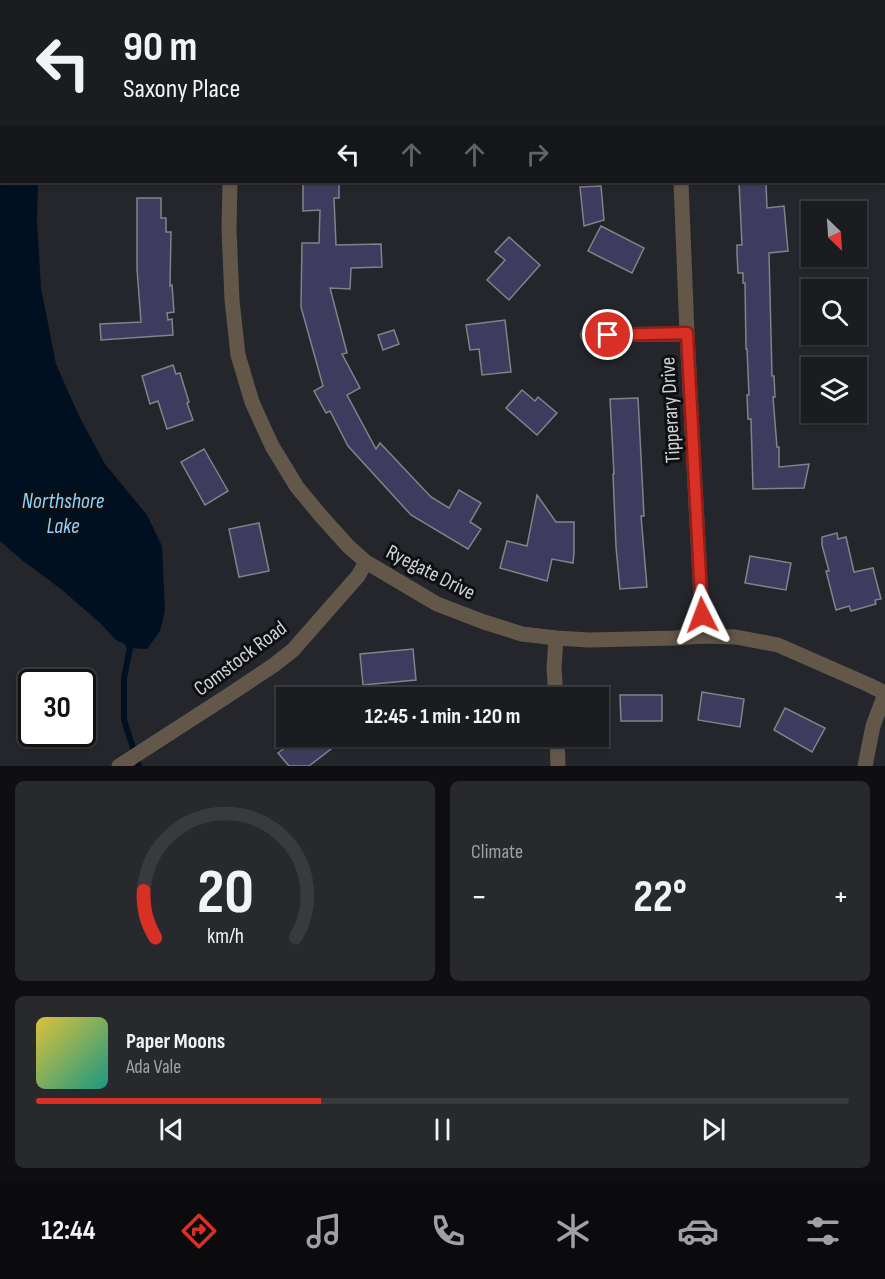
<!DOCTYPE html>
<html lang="en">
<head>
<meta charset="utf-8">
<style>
  :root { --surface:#1b1c20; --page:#28292d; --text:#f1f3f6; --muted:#a0a1a5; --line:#393a3e; --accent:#d93025 }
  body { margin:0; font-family:"Sofia Sans Condensed",sans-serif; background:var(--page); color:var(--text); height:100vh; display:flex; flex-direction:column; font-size:22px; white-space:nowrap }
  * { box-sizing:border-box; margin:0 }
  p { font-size:20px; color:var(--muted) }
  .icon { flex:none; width:33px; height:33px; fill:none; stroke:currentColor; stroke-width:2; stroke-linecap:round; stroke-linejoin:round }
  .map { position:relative; height:766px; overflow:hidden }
  .side { display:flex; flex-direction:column; gap:15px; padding:15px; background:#0f0f12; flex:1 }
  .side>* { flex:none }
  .banner { position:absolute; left:0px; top:0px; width:885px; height:183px; box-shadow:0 2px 4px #0004,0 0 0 2px var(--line); background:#1b1c20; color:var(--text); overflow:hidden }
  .needle { width:39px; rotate:155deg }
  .fabs { position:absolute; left:801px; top:201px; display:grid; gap:12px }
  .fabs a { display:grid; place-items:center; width:66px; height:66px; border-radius:0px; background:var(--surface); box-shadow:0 2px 4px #0004,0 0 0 2px var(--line); font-size:30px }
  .speed { position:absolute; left:18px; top:669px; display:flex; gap:12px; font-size:30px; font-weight:700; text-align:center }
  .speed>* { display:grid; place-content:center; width:78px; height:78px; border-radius:50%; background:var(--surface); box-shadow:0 2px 4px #0004,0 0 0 2px var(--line); line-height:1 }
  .speed .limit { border:3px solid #111; border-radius:9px; background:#fff; color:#111 }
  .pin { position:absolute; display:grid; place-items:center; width:51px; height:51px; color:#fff; margin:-26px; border:3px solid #fff; border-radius:50%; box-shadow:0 2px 6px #0007 }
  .me { position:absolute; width:66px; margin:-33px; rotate:357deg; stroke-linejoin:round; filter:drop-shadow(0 0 4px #0008) }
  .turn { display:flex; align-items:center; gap:21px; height:126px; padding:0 24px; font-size:27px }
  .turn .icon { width:78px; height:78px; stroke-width:2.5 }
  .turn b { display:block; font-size:42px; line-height:51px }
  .lanes { display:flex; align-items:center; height:57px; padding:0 24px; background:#0003; justify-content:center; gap:30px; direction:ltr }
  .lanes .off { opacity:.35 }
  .big { font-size:45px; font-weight:700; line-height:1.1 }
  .side .widget { flex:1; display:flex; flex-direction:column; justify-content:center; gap:9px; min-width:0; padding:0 21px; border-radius:9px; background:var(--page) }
  .side .dial { align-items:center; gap:0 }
  .dial svg { height:156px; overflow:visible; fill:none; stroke:var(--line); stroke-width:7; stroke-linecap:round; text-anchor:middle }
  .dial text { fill:var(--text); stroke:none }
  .song { display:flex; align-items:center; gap:18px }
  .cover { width:72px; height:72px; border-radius:9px; background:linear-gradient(135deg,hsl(50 70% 55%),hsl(170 70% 35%)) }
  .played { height:6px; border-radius:3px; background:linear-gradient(90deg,var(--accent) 35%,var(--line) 35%) }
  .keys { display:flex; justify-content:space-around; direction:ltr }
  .heat { display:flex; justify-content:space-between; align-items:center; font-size:33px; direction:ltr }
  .side .tiles { flex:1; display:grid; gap:15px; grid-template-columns:1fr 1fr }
  .widget:last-child { grid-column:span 2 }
  .trip { position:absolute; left:276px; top:687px; width:333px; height:60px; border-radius:0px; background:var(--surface); box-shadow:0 2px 4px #0004,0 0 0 2px var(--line); font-weight:700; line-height:60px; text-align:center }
  .tab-bar { display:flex; height:96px; justify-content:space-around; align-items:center; background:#0b0b0d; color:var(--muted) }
  .tab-bar .icon { width:42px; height:42px }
  .tab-bar .selected { color:var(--accent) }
  .tab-bar b { font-size:27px; color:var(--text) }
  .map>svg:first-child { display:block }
</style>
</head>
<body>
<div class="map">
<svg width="885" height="766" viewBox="0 0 885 766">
  <rect width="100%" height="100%" fill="#24262b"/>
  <polygon fill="#001021" points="0,0 57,0 57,2 2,2 2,182 38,182 37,221 41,288 56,364 79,416 105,464 147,515 162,546 165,611 160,631 147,649 130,648 129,646 116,640 100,623 61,589 23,561 0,541"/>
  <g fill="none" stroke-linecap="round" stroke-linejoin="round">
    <polyline stroke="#001021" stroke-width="6" points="126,639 130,648 124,678 124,720 139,766"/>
  </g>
  <g fill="#3e3b5e" stroke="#828289" stroke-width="1.5">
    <polygon points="303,182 339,182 339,198 334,198 336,245 381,244 382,267 351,268 350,289 330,288 347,353 342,354 360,388 347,395 376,449 380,443 431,497 449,508 459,490 481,503 470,522 481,529 468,549 411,515 348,446 330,411 326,413 314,391 323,386 301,307 302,243 319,243 320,210 303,211"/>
    <polygon points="739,182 766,182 767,208 784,206 788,251 769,253 772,376 774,376 775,397 773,397 777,447 779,447 779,467 809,464 804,488 753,489 751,419 748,419 747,395 749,395 747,349 746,349 745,283 743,283 743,273 738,273 737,254 737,245 742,245"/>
    <polygon points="601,186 604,220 584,226 580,187"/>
    <polygon points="137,198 161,198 161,218 166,218 166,232 171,232 170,286 172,285 174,312 167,313 168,320 172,319 173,335 101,340 100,324 141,322 137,269"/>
    <polygon points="601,226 644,248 632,273 588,251"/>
    <polygon points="509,237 540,265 509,300 487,280 505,260 495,252"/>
    <polygon points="505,320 511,372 482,375 479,349 470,350 466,325"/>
    <polygon points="394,330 399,344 383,350 378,335"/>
    <polygon points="173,365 176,374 180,373 189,402 187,403 193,420 167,429 158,401 150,404 142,376"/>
    <polygon points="522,390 535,401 538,397 557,413 537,435 506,408"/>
    <polygon points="638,398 644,516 641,516 647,587 620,589 616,547 613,474 614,474 610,399"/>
    <polygon points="204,449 228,491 205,505 181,462"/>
    <polygon points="537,495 556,522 574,522 574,553 573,563 552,559 547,581 500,568 507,541 527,546"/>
    <polygon points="259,523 269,571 239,577 229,529"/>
    <polygon points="837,533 838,539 846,537 854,572 873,568 881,599 875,600 876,604 851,611 849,606 836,610 826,571 829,571 822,545 822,537"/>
    <polygon points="750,556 791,563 786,590 745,583"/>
    <polygon points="413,649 416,680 363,685 360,654"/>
    <polygon points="702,692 744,699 740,727 698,720"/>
    <polygon points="620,695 662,695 662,721 621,721"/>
    <polygon points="785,708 825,728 812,752 774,730"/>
    <polygon points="300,736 321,736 331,749 309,766 289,766 278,753"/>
  </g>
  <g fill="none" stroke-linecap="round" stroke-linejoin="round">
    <g stroke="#625749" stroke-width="15">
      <polyline points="674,0 674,2"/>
      <polyline points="232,2 232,0"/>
      <polyline points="230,182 229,229 232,300 238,355 252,402 272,446 297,487 321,516 348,546 366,562 437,604 484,622 522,634 556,638 589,640 675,638 703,636 736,637 778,645 869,685 885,693"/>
      <polyline points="681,182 687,334 703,636"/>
      <polyline points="587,335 687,334"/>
      <polyline points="556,698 554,668 556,638"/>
      <polyline points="557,736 558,766"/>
      <polyline points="119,766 232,693 274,665 293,650 358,576 366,562"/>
      <polyline points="865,766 873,726 885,694"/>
    </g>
  </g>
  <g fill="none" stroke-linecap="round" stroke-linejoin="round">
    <g stroke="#8d1f18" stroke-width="15">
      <polyline id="route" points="608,335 687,333 702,615"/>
    </g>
    <use href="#route" stroke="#d93025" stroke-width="10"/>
  </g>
  <g text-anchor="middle" stroke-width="6" stroke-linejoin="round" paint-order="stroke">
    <g font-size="21" fill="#d1d2d6" stroke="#0e0f11">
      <text transform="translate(670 410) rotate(-93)" y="7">Tipperary Drive</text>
      <text transform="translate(431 572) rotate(27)" y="7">Ryegate Drive</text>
      <text transform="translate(240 658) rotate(-37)" y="7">Comstock Road</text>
    </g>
    <g font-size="22" font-style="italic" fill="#92d0fd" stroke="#0e0f11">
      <text x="63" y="508">Northshore<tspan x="63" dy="25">Lake</tspan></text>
    </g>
  </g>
</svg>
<div class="fabs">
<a><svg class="needle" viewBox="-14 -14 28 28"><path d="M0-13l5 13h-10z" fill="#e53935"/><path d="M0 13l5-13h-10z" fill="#a0a1a5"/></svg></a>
<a><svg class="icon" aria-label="search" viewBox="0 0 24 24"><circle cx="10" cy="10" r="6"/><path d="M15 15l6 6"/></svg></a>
<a><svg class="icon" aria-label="layers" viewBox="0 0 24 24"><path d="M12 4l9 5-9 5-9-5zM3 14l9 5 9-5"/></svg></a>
</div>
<div class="speed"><div class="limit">30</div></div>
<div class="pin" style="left:608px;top:335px;background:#d93025"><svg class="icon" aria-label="arrive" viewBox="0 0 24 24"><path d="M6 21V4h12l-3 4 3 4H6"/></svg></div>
<svg class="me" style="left:702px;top:615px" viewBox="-20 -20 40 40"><path d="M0-17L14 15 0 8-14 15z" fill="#d93025" stroke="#fff" stroke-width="4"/></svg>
<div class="trip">12:45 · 1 min · 120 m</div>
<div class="banner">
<div class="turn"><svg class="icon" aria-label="left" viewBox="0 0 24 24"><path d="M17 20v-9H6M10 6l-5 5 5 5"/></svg><div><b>90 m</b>Saxony Place</div></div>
<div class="lanes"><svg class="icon" aria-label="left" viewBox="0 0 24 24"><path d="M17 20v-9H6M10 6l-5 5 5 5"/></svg><svg class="icon off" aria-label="ahead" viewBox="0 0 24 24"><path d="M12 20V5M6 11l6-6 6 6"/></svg><svg class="icon off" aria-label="ahead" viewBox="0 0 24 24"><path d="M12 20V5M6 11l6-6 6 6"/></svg><svg class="icon off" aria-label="right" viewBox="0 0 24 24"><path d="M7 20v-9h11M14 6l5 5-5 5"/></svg></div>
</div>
</div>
<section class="side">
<div class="tiles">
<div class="widget dial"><svg viewBox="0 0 100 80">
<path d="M14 69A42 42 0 1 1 86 69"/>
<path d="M14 69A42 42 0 0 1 8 45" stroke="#d93025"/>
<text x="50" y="56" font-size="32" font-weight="700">20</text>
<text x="50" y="72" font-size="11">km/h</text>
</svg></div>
<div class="widget"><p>Climate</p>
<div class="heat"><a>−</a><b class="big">22°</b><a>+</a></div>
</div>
<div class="widget">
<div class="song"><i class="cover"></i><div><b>Paper Moons</b><p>Ada Vale</p></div></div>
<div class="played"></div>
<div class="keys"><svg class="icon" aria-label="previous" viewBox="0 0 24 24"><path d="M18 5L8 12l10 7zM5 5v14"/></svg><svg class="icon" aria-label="pause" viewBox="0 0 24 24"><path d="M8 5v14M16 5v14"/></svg><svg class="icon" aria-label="next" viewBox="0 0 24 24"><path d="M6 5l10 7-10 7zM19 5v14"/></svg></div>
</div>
</div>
</section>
<nav class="tab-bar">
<b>12:44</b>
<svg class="icon selected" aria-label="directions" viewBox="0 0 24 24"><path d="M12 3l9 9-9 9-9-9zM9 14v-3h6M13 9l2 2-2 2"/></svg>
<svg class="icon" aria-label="music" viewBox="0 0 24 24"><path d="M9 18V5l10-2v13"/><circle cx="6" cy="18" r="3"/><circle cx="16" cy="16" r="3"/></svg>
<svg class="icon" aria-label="phone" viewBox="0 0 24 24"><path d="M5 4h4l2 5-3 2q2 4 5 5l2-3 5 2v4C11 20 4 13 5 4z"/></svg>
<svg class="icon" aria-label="climate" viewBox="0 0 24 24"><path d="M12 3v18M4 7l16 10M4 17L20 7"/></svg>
<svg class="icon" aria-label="car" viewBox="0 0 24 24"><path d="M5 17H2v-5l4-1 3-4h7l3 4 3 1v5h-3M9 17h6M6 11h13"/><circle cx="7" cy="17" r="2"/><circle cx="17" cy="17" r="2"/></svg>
<svg class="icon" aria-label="filters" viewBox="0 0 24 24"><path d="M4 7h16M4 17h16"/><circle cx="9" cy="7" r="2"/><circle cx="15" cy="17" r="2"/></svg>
</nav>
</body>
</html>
